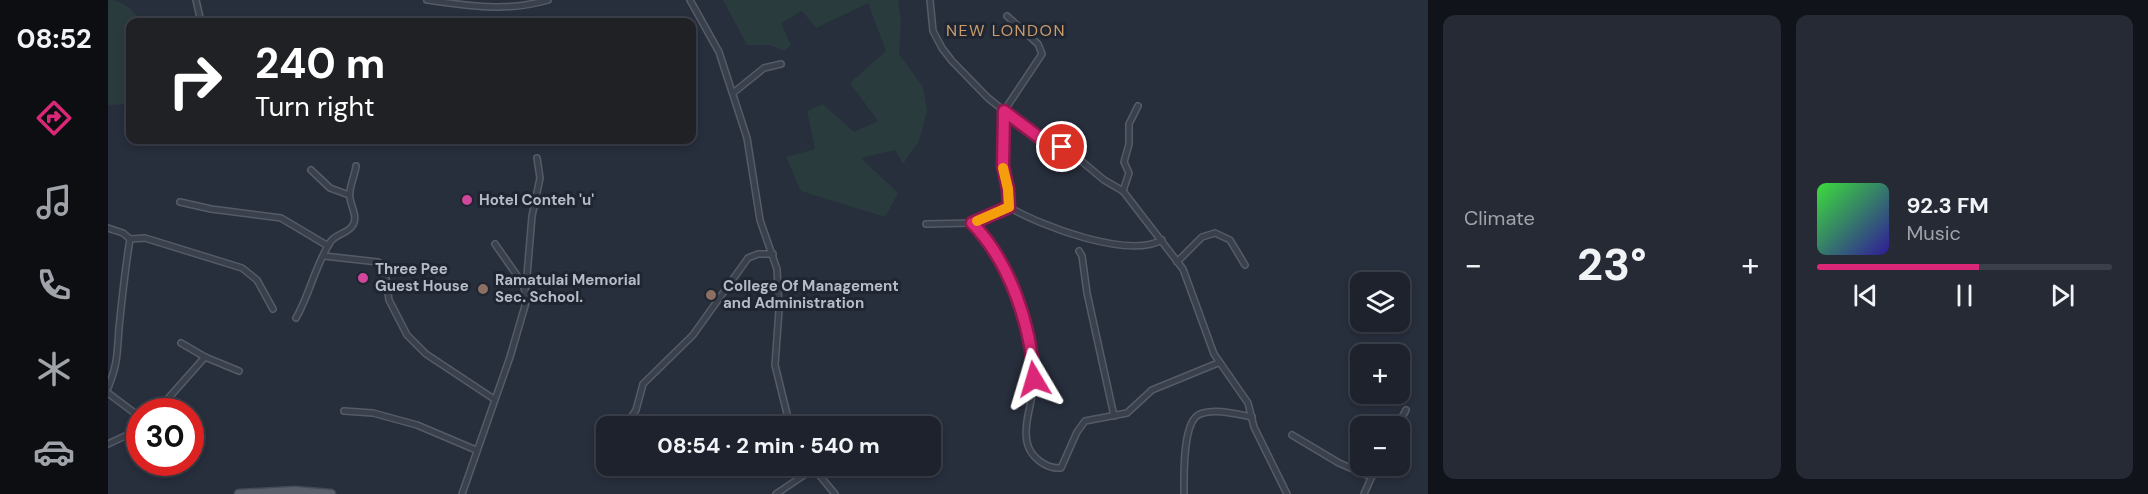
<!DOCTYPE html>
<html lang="en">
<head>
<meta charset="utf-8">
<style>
  :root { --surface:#1d222d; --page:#252a35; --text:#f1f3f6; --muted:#a0a4aa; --line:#3b3f49; --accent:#db2777 }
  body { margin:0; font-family:"DM Sans",sans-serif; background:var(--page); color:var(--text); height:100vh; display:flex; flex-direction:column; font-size:22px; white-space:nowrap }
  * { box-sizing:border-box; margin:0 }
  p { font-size:20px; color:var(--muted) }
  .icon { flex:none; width:33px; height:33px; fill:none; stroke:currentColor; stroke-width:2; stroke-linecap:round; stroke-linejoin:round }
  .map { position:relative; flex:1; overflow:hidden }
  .drawer { display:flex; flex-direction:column; gap:15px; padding:15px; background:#101319; width:720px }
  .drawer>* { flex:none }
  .top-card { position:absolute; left:18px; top:18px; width:570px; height:126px; border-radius:12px; box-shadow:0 3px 9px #0003,0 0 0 2px var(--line); background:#202124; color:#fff; overflow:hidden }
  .tools { position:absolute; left:1242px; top:272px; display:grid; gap:12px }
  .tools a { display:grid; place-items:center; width:60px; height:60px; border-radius:12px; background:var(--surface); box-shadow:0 3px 9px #0003,0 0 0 2px var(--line); font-size:30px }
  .speed { position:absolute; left:18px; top:398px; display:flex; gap:12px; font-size:30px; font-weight:700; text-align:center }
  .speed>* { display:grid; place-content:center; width:78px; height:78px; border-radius:50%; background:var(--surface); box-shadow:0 3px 9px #0003,0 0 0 2px var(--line); line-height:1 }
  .speed .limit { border:9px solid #d22; background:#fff; color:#111 }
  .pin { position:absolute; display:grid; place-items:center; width:51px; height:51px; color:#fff; margin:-26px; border:3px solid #fff; border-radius:50%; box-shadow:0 2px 6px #0007 }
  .me { position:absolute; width:66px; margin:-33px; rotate:353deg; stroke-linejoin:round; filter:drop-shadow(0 0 4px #0008) }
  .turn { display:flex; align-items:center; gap:21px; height:126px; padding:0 30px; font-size:27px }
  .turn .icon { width:78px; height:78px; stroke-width:2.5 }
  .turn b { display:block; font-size:42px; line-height:51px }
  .big { font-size:45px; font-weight:700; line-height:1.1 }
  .drawer .tile { flex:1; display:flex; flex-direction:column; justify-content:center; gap:9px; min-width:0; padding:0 21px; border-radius:12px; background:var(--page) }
  .song { display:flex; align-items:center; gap:18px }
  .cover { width:72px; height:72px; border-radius:9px; background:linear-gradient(135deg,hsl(120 70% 55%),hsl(250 70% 35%)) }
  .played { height:6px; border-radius:3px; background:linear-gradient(90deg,var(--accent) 55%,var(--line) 55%) }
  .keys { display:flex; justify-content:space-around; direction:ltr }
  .heat { display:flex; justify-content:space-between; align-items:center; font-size:33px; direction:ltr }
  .drawer .tiles { flex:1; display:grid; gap:15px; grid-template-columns:repeat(2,1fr) }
  .trip { position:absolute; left:488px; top:416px; width:345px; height:60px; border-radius:12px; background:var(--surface); box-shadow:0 3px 9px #0003,0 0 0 2px var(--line); font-weight:700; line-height:60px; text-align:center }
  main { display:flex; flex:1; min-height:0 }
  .tabs { display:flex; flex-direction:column; width:108px; justify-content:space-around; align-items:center; background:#0c0e12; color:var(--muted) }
  .tabs .icon { width:42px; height:42px }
  .tabs .current { color:var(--accent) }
  .tabs b { font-size:27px; color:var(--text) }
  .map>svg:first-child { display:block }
</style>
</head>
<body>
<main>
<nav class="tabs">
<b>08:52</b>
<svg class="icon current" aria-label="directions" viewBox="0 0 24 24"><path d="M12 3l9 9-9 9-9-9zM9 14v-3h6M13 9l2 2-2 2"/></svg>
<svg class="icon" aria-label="music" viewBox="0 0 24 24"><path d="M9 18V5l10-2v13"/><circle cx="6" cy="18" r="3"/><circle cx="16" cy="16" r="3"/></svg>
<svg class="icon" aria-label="phone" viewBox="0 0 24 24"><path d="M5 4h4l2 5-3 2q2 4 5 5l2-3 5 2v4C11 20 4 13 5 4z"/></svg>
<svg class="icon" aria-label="climate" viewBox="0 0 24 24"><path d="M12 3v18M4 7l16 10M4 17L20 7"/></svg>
<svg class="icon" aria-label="car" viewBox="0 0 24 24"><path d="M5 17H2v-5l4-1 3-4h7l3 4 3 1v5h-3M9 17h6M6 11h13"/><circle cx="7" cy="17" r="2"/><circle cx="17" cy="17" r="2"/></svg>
</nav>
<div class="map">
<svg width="1320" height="494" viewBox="0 0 1320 494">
  <rect width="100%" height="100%" fill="#272e3c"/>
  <g fill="#2a3b3e">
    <path d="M 0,0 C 15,0 26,10 32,22 L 22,22 L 22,104 L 0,105 Z"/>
    <polygon points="615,0 790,0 793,21 791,54 815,87 819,111 811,141 795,164 787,150 753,158 790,193 777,217 693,191 678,157 707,149 699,111 715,104 746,132 770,121 742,83 778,51 760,3 708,28 694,11 673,23 683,45 676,51 662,45 639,45"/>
  </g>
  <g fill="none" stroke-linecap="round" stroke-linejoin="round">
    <g stroke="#555c67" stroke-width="8">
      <g id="minor">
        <polyline points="88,0 93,22"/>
        <path d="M 319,0 C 360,6 400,12 440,0"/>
        <polyline points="582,0 611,52 639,138 652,220 669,269 671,310 667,365 682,426"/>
        <polyline points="822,0 825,31 834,48 844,61 880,98 929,137 940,144 959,149 996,180 1015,191 1075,269 1106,354 1140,403 1146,427 1179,494"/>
        <polyline points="899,16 930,44 934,54 896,111 895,166 900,189 901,207"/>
        <polyline points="625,93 656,68 673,64"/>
        <polyline points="203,170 222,188 241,195"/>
        <polyline points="1015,191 1021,173 1016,162 1021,144 1021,124 1030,106"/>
        <polyline points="72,202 103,209 173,218 220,246"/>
        <path d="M 864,223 C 870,228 876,234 880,240 C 902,268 927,343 926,378 C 926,399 915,422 919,442 C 922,457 938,469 953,468 L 969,432 L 977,421 L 1019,413 L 1044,390 L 1110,363"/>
        <path d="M 818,224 L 864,223 L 901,207 C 933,226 1020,259 1054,240"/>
        <polyline points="0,228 15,233 22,239"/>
        <polyline points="22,239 37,238 134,268 149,280 165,309"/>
        <polyline points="971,251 974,256 979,293 1006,416"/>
        <polyline points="216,256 270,262 276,265 281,300 299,335 318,354 386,399"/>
        <polyline points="1069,262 1094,237 1107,233 1122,240 1137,265"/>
        <polyline points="418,287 424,216 432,178 429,158"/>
        <path d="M 188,318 C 202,294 207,265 223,241 C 228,234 241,233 245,225 C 250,216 243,207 242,198 C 240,189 247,176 248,166"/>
        <polyline points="73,343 97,357"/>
        <path d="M 0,388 C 10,363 9,354 11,328 C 14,299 17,269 22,239"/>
        <polyline points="0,393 32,417"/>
        <polyline points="49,411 97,357 131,371"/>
        <polyline points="236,411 265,413 309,425 368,450"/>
        <polyline points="517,426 528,410 535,384 585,335 640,258 650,254 665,254"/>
        <polyline points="1289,426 1298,410"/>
        <polyline points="1184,435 1231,463 1263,477"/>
        <polyline points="0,444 32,429"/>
        <polyline points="703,465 727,494"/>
        <polyline points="495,471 498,465"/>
        <polyline points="354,494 402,357 419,299 415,284 387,244"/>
        <polyline points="668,494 705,469"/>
        <path d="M 1076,494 C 1076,477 1074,421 1092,414 C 1108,408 1128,414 1144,417"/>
        <polyline points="1256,494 1269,465"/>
      </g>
    </g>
    <g stroke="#434a55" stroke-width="11">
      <polyline id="primary" points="131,494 187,491 223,494"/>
    </g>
    <use href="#minor" stroke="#3a414c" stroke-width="5"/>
    <use href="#primary" stroke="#59606c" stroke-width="8"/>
  </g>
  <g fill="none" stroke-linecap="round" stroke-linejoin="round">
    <g stroke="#8e194d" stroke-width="15">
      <path id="route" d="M 926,379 C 923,325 902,262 864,223 L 901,207 L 900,189 L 895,166 L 896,111 L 940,144 L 954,147"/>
    </g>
    <use href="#route" stroke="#db2777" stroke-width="10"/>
    <polyline stroke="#f59e0b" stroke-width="10" points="869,221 901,207 900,189 895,168"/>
  </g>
  <g fill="#d1479c" stroke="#1f2631" stroke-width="2">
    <circle cx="359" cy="200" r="6"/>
    <circle cx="255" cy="278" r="6"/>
  </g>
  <g fill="#8d6e63" stroke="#1f2631" stroke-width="2">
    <circle cx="375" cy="289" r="6"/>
    <circle cx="603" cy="295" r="6"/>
  </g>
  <g text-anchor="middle" stroke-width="6" stroke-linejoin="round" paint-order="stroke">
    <g font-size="15" font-weight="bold" fill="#b6bcc7" stroke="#1f2631" text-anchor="start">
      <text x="371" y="205">Hotel Conteh 'u'</text>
      <text x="267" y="274">Three Pee<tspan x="267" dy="17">Guest House</tspan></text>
      <text x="387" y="285">Ramatulai Memorial<tspan x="387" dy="17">Sec. School.</tspan></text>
      <text x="615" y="291">College Of Management<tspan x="615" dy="17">and Administration</tspan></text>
    </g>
    <g font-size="16" letter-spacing="1.5" fill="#ca9c6e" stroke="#1f2631">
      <text x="898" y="36">NEW LONDON</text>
    </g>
  </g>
</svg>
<div class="tools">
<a><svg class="icon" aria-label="layers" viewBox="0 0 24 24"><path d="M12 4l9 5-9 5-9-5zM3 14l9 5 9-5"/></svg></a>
<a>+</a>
<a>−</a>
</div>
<div class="speed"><div class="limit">30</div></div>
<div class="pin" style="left:954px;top:147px;background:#d93025"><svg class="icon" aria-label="arrive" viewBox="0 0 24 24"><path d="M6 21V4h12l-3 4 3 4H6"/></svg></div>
<svg class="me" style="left:926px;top:379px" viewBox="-20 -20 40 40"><path d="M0-17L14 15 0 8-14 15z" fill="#db2777" stroke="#fff" stroke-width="4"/></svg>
<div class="trip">08:54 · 2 min · 540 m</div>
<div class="top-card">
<div class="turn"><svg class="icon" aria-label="right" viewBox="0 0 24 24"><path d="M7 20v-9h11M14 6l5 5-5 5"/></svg><div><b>240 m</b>Turn right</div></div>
</div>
</div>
<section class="drawer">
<div class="tiles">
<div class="tile"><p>Climate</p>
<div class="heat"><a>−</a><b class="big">23°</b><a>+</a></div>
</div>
<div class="tile">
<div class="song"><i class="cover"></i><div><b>92.3 FM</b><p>Music</p></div></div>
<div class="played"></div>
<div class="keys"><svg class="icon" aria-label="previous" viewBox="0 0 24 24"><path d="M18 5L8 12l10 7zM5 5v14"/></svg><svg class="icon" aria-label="pause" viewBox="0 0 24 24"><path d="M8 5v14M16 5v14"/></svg><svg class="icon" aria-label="next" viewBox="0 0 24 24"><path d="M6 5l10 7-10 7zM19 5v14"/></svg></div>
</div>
</div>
</section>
</main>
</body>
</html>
